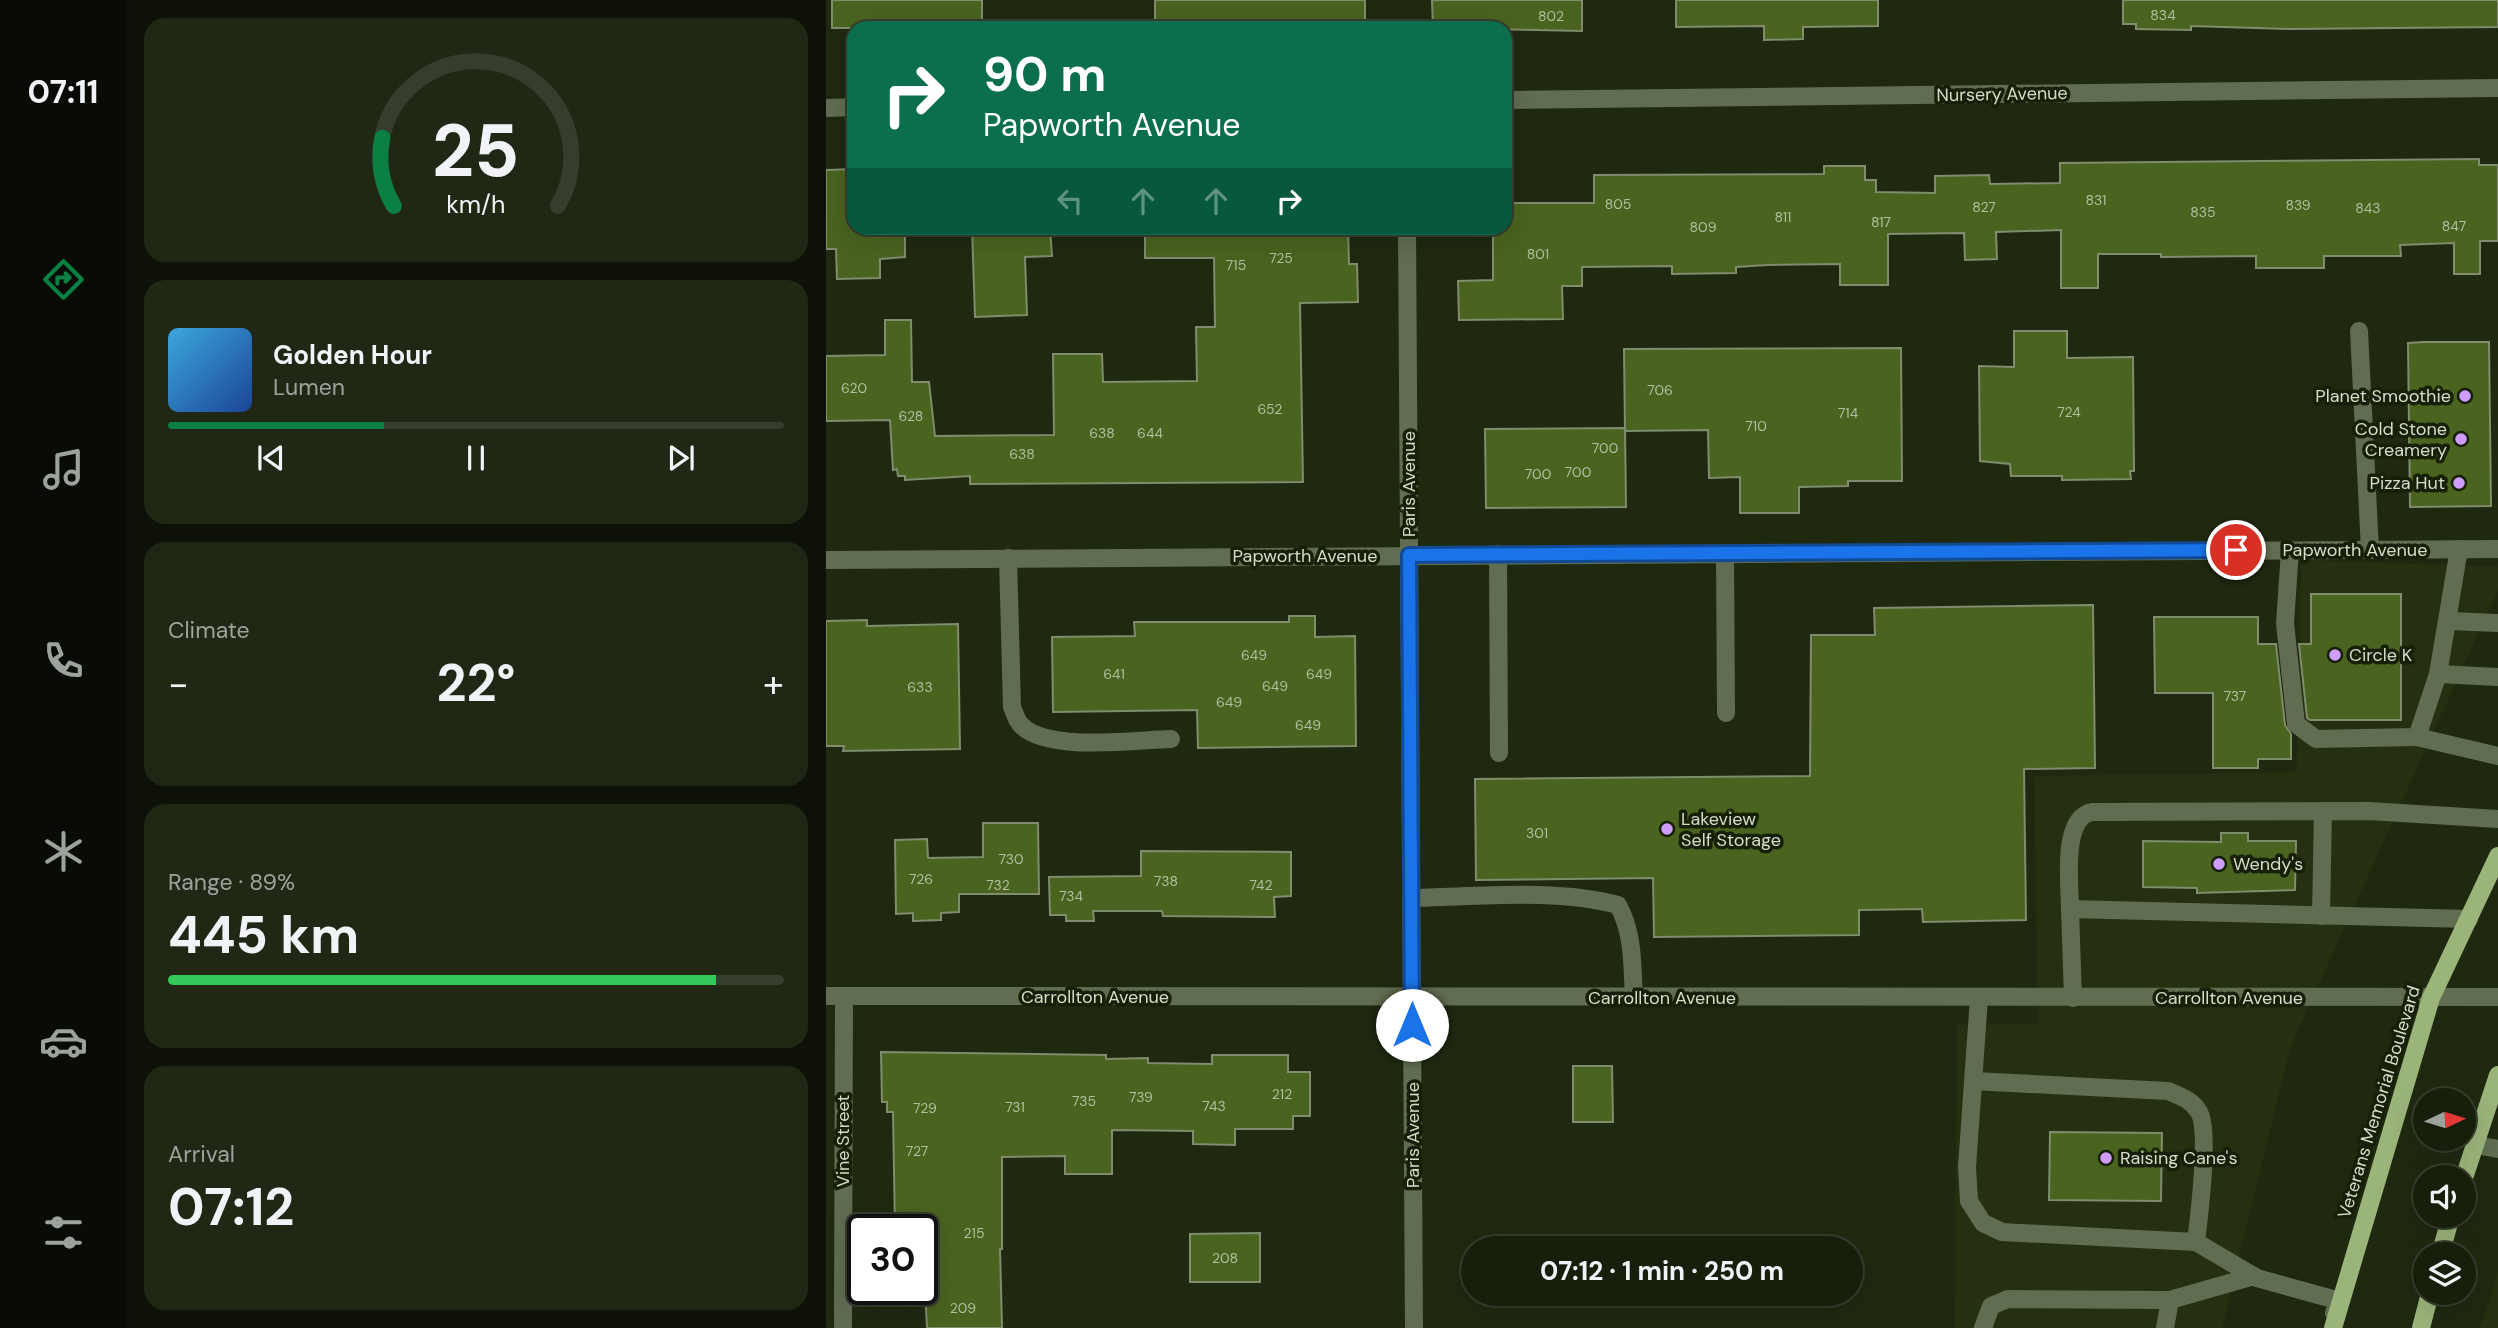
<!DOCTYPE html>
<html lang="en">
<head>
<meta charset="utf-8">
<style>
  :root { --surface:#171f0c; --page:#202715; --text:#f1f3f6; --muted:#9ea29d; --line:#363d2d; --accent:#0b8043 }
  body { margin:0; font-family:"DM Sans",sans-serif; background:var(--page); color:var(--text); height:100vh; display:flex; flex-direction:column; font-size:26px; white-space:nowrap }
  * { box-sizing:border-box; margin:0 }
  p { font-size:23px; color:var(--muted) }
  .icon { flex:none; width:38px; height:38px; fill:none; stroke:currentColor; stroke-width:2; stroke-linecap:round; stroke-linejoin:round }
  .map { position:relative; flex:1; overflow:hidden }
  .drawer { display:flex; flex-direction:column; gap:18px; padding:18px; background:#0d1107; width:700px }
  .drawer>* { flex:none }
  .guide { position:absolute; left:21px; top:21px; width:665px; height:214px; border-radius:21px; box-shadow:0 7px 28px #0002,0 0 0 2px var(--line); background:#0b6e4f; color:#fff; overflow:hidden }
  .needle { width:46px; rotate:86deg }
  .tools { position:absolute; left:1587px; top:1088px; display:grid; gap:14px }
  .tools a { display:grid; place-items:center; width:63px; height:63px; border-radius:50%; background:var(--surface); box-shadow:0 7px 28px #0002,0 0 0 2px var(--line); font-size:35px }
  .speed { position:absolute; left:21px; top:1214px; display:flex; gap:14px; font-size:35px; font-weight:700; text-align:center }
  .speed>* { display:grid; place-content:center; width:91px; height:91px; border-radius:50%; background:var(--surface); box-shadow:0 7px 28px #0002,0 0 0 2px var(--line); line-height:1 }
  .speed .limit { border:4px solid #111; border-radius:10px; background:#fff; color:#111 }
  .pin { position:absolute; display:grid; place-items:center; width:60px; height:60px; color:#fff; margin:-30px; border:4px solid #fff; border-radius:50%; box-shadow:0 2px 7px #0007 }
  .me { position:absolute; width:77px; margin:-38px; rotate:0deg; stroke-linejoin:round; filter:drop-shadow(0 0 5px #0008) }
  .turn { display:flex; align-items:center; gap:24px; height:147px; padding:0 21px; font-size:32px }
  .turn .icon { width:91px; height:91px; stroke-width:2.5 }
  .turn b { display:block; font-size:49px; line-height:60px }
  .lanes { display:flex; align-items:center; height:66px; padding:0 21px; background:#0003; justify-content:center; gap:35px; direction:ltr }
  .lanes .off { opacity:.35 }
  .big { font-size:52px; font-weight:700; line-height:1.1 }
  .drawer .tile { flex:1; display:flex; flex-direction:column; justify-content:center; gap:10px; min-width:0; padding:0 24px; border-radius:21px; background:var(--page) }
  .drawer .dial { align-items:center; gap:0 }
  .dial svg { height:182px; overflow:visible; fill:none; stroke:var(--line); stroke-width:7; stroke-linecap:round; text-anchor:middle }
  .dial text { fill:var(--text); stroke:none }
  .song { display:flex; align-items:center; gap:21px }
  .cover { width:84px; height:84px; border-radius:10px; background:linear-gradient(135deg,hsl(200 70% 55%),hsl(220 70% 35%)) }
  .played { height:7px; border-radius:4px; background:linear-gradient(90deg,var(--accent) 35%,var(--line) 35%) }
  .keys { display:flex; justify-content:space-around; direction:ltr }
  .heat { display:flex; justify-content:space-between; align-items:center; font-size:38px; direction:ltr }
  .charge { height:10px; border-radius:5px; background:linear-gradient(90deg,#34c759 89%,var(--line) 0) }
  .trip { position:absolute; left:635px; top:1236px; width:402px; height:70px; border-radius:35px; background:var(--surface); box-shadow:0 7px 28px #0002,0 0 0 2px var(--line); font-weight:700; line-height:70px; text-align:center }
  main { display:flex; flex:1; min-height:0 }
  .tabs { display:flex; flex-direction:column; width:126px; justify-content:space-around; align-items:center; background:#090c05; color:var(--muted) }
  .tabs .icon { width:49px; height:49px }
  .tabs .selected { color:var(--accent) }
  .tabs b { font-size:32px; color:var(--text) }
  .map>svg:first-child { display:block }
</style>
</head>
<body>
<main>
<nav class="tabs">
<b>07:11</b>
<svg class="icon selected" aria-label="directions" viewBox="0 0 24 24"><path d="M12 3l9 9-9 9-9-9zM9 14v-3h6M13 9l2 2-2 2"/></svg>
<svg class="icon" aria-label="music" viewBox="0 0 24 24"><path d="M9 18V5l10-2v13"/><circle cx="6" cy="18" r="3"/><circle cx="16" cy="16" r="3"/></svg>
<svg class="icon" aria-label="phone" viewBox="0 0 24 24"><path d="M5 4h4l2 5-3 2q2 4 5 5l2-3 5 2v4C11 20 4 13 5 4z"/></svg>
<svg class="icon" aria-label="climate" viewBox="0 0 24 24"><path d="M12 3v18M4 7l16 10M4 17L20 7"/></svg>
<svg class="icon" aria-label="car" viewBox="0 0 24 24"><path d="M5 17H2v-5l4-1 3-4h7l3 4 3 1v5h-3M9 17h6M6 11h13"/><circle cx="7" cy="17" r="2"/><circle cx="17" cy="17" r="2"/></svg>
<svg class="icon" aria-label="filters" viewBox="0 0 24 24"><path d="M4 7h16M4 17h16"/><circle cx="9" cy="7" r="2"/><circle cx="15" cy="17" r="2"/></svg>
</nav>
<section class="drawer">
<div class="tile dial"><svg viewBox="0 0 100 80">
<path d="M14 69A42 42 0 1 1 86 69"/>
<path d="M14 69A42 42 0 0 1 9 39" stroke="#0b8043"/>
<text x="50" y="56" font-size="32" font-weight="700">25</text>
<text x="50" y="72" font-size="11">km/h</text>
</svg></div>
<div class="tile">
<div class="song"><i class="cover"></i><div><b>Golden Hour</b><p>Lumen</p></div></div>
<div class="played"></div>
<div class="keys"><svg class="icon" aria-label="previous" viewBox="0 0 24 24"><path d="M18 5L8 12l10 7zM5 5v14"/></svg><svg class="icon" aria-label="pause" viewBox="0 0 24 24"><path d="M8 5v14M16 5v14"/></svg><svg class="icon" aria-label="next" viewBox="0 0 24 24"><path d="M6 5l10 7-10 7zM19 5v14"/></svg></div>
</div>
<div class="tile"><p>Climate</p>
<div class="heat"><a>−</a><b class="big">22°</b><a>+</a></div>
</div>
<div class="tile"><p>Range · 89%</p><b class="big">445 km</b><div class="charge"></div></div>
<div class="tile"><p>Arrival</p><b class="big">07:12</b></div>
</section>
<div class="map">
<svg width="1672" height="1328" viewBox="0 0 1672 1328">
  <rect width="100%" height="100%" fill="#1f2910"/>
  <g fill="#24300f">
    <polygon points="1475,560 1672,567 1672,590 1464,1048 1396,1328 1129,1328 1131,1025 1212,1024 1208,776 1471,772"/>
    <polygon points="1672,1270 1672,1328 1654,1328"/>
  </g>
  <g fill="#4a631f" stroke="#7f8c6e" stroke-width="2">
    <rect x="6" y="0" width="150" height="28"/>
    <polygon points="329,0 539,0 539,26 329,28"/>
    <polygon points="606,0 756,0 756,31 607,28"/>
    <polygon points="850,0 1052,0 1052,26 977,27 977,39 938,40 938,26 850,27"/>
    <polygon points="1297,0 1672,0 1672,27 1466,29 1365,26 1365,30 1310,29 1310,24 1297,24"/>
    <polygon points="1653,159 1653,165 1672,165 1672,241 1654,241 1654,274 1628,274 1628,243 1574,245 1575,256 1498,256 1498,268 1430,268 1430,256 1335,257 1335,254 1272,254 1272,288 1235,288 1235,230 1170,232 1171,259 1139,260 1138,233 1062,234 1062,285 1014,285 1014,264 941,265 910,267 910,273 846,274 846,266 756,267 756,286 736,286 737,319 633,320 632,281 667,280 667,228 679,228 679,203 768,203 768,175 998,174 998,166 1039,166 1039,180 1050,180 1050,192 1109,193 1109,176 1163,175 1164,184 1234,183 1234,163"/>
    <polygon points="28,169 28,228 79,228 79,257 54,259 54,278 11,279 10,249 0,249 0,170"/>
    <polygon points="146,228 224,228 226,256 199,257 201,315 149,317"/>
    <polygon points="319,228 522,228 523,264 531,264 532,302 474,303 477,482 144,484 144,476 79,480 79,476 72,476 71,469 67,470 64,420 0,421 0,356 59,355 59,320 85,320 86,382 103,382 109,436 228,435 227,354 276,354 277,382 371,381 370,327 389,327 388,258 319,258"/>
    <polygon points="1188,331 1241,331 1241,358 1307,357 1308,471 1304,471 1305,479 1236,480 1236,476 1185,476 1184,464 1154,461 1153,366 1188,367"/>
    <polygon points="1597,342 1663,342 1665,506 1584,507 1582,343"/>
    <polygon points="1075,348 1076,481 1022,481 1022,486 973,487 973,513 914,513 914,477 883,478 882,430 799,431 798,349"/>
    <polygon points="799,428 800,507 660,508 659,429"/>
    <polygon points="1485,594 1575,594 1575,720 1484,720 1481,718 1473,644 1485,644"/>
    <polygon points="1267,605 1269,768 1198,769 1200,920 1097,922 1096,909 1033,910 1033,935 828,937 827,878 650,880 649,779 984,776 985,635 1049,635 1048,608"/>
    <polygon points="463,616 489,616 489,637 529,636 530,746 372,748 371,710 227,712 226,637 309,636 308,622 463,622"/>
    <polygon points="1328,617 1432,617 1432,644 1450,644 1459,725 1465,734 1465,759 1432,759 1432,768 1387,768 1387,693 1329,693"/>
    <polygon points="41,620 41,626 132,624 134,749 17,751 18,746 0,746 0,621"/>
    <polygon points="157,823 212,823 213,894 133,894 133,912 115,913 115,920 87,921 87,913 70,914 69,840 101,839 102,858 157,857"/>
    <polygon points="1395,833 1422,833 1422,841 1470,841 1469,890 1371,893 1371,888 1317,887 1317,841 1395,842"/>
    <polygon points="315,851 465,852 465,896 448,897 449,917 337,916 336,911 267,911 268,921 240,921 240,915 224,915 223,877 315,876"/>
    <polygon points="55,1052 280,1055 280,1059 322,1058 322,1063 386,1064 386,1055 462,1055 462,1072 484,1072 484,1116 467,1116 467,1129 409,1129 409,1145 367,1144 367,1131 286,1130 286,1174 239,1174 239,1156 176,1157 176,1249 174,1249 176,1328 101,1328 96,1230 69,1230 67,1112 61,1112 61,1102 56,1102"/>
    <polygon points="747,1066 786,1066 787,1122 747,1122"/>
    <polygon points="1224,1132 1336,1133 1335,1201 1223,1200"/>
    <polygon points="434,1233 434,1282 364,1282 364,1234"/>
  </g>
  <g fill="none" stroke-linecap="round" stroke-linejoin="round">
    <g stroke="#606d51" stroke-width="18">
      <polyline points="679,100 1672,88"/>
      <polyline points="0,108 28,107"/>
      <polyline points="581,228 588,1328"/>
      <polyline points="1533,331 1544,550"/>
      <polyline points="1464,550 1459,623 1470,724 1490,739 1591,737 1612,674 1633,549"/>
      <polyline points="899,553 900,713"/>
      <polyline points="672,554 673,753"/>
      <path d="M 182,558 L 186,707 C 189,713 190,721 196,726 C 223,752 308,740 345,739"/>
      <polyline points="0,560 1672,549"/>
      <polyline points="1623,621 1672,623"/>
      <polyline points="1612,674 1672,677"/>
      <polyline points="1591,737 1672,756"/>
      <path d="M 585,898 C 649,897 730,888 792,905 C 808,934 806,966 808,998"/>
      <polyline points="1244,909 1247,998"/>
      <polyline points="1495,916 1497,811"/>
      <path d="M 1643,919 L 1244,909 C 1244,884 1235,818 1266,812 L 1543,811 L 1672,819"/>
      <polyline points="0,996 1672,997"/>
      <polyline points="1153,998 1141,1167 1143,1201 1157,1223 1176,1232 1370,1242 1431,1278 1514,1301 1508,1313"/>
      <path d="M 1147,1081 L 1342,1091 C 1354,1096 1366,1100 1373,1112 C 1384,1131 1373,1217 1370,1242"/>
      <polyline points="1649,1145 1672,1149"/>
      <polyline points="17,1328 18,996"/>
      <polyline points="1157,1328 1165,1306 1182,1299 1344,1300 1428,1276"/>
      <polyline points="1339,1328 1344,1300"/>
    </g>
    <g stroke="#9bb47a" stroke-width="18">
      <polyline points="1638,1178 1672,1075"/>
      <polyline points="1614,1255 1625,1216"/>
      <polyline points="1507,1328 1605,998 1672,856"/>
      <polyline points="1595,1328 1604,1293"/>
    </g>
  </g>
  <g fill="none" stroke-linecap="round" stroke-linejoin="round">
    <g stroke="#114b97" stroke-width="18">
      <polyline id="route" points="586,1025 583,555 1410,550"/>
    </g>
    <use href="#route" stroke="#1a73e8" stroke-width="12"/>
  </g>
  <g fill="#d09dff" stroke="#162006" stroke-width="2.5">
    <circle cx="1639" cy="396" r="7"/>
    <circle cx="1635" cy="439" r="7"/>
    <circle cx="1633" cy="483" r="7"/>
    <circle cx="1509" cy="655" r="7"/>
    <circle cx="841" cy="829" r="7"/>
    <circle cx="1393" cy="864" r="7"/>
    <circle cx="1280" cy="1158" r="7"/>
  </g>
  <g text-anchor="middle" stroke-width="7" stroke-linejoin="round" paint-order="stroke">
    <g font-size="14" fill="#b2bea1">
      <text x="1337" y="20">834</text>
      <text x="725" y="21">802</text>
      <text x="1270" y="205">831</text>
      <text x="792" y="209">805</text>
      <text x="1472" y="210">839</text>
      <text x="1158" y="212">827</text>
      <text x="1542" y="213">843</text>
      <text x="1377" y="217">835</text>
      <text x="957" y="222">811</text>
      <text x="1055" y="227">817</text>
      <text x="1628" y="231">847</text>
      <text x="877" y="232">809</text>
      <text x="712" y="259">801</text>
      <text x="455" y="263">725</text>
      <text x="410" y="270">715</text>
      <text x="28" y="393">620</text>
      <text x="834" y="395">706</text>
      <text x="444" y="414">652</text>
      <text x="1243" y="417">724</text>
      <text x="1022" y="418">714</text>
      <text x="85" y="421">628</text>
      <text x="930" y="431">710</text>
      <text x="276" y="438">638</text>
      <text x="324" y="438">644</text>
      <text x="779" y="453">700</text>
      <text x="196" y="459">638</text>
      <text x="752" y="477">700</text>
      <text x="712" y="479">700</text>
      <text x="428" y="660">649</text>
      <text x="288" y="679">641</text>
      <text x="493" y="679">649</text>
      <text x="449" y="691">649</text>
      <text x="94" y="692">633</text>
      <text x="1409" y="701">737</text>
      <text x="403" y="707">649</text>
      <text x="482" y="730">649</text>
      <text x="711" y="838">301</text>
      <text x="185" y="864">730</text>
      <text x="95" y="884">726</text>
      <text x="340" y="886">738</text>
      <text x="172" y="890">732</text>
      <text x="435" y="890">742</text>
      <text x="245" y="901">734</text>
      <text x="456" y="1099">212</text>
      <text x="315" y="1102">739</text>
      <text x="258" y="1106">735</text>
      <text x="388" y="1111">743</text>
      <text x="189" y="1112">731</text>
      <text x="99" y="1113">729</text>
      <text x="91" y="1156">727</text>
      <text x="148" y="1238">215</text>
      <text x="399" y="1263">208</text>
      <text x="137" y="1313">209</text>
    </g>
    <g font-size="18" fill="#d4dccc" stroke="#162006">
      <text transform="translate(1176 94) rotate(-1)" y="6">Nursery Avenue</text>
      <text transform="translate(583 484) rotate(-90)" y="6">Paris Avenue</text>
      <text x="1529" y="556">Papworth Avenue</text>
      <text x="479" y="562">Papworth Avenue</text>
      <text x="269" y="1003">Carrollton Avenue</text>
      <text x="836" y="1004">Carrollton Avenue</text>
      <text x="1403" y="1004">Carrollton Avenue</text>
      <text transform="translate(1553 1102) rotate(-73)" y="6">Veterans Memorial Boulevard</text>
      <text transform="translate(587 1135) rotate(-90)" y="6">Paris Avenue</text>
      <text transform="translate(17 1141) rotate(-90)" y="6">Vine Street</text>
    </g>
    <g font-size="18" fill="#d4dccc" stroke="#162006" text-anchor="start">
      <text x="1625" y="402" text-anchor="end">Planet Smoothie</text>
      <text x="1621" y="435" text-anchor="end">Cold Stone<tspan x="1621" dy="21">Creamery</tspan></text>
      <text x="1619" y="489" text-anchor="end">Pizza Hut</text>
      <text x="1523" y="661">Circle K</text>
      <text x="855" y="825">Lakeview<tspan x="855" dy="21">Self Storage</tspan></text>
      <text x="1407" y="870">Wendy's</text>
      <text x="1294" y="1164">Raising Cane's</text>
    </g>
  </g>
</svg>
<div class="tools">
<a><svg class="needle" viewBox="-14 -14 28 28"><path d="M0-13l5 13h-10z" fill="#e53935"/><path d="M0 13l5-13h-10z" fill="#9ea29d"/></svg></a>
<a><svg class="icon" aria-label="sound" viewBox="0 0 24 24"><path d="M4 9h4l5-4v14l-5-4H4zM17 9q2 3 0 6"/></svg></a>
<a><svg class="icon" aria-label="layers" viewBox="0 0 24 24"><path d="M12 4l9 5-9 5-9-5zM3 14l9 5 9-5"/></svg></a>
</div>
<div class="speed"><div class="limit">30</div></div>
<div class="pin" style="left:1410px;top:550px;background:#d93025"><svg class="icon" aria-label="arrive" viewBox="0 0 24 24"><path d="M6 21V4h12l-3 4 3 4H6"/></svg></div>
<svg class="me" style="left:586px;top:1025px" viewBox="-20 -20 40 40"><circle r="19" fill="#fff"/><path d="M0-13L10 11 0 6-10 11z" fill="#1a73e8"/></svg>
<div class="trip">07:12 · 1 min · 250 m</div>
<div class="guide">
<div class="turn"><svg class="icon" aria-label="right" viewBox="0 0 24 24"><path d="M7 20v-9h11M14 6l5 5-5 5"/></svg><div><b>90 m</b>Papworth Avenue</div></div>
<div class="lanes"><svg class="icon off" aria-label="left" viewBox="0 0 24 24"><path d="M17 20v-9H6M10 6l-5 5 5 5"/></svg><svg class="icon off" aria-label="ahead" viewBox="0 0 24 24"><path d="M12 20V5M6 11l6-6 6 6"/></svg><svg class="icon off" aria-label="ahead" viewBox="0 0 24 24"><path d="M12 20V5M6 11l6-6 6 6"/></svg><svg class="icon" aria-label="right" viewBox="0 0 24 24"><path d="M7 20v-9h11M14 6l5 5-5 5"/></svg></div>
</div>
</div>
</main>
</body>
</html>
